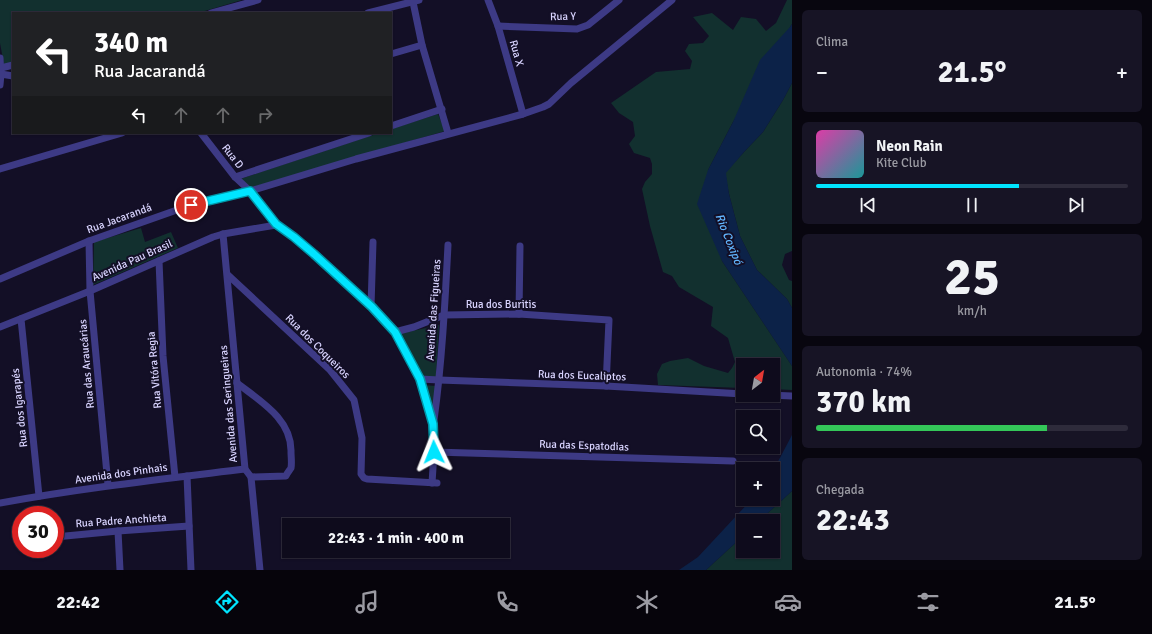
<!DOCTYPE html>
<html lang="pt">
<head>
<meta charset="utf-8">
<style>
  :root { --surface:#0e0b1c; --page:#171425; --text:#f1f3f6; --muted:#9b9ba3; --line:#2e2b3b; --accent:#00e5ff }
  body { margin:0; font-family:Signika,sans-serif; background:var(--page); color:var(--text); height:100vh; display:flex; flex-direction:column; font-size:15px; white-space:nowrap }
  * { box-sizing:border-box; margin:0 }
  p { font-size:13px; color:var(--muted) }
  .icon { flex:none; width:22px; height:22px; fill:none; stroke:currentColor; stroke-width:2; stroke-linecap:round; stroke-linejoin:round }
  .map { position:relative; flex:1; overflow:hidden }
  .sheet { display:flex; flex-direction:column; gap:10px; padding:10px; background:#08060f; width:360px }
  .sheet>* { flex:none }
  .banner { position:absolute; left:12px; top:12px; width:380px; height:122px; border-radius:0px; box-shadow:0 1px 3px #0004,0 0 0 1px var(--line); background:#202124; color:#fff; overflow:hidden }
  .needle { width:26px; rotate:31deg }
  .fabs { position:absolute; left:736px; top:358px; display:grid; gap:8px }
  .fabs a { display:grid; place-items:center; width:44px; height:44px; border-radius:0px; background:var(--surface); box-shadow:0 1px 3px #0004,0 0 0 1px var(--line); font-size:20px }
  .speed { position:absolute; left:12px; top:506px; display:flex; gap:8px; font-size:20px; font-weight:700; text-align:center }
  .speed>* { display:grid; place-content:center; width:52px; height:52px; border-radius:50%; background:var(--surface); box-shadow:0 1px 3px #0004,0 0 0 1px var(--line); line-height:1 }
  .speed .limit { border:6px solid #d22; background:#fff; color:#111 }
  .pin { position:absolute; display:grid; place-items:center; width:34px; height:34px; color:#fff; margin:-17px; border:2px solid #fff; border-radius:50%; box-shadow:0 1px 4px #0007 }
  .me { position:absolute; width:44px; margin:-22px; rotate:358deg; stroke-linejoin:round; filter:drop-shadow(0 0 3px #0008) }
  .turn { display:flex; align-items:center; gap:14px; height:84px; padding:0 16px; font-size:18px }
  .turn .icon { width:52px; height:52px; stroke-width:2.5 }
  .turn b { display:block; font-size:28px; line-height:34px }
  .lanes { display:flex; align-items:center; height:38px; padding:0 16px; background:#0003; justify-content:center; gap:20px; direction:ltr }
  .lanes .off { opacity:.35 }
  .big { font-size:30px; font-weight:800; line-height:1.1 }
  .sheet .widget { flex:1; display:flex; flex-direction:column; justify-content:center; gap:6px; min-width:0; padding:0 14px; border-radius:6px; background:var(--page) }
  .sheet .dial { align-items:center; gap:0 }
  .dial b { font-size:52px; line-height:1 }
  .song { display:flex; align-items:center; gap:12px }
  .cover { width:48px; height:48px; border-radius:6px; background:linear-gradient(135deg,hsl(320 70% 55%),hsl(180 70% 35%)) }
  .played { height:4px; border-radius:2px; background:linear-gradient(90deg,var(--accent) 65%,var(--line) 65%) }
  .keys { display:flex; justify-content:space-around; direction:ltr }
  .heat { display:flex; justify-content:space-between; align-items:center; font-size:22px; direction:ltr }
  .charge { height:6px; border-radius:3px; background:linear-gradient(90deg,#34c759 74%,var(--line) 0) }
  .trip { position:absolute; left:282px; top:518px; width:228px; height:40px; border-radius:0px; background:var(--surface); box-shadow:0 1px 3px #0004,0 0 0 1px var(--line); font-weight:800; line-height:40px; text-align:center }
  .dock { display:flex; height:64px; justify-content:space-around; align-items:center; background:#06040b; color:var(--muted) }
  .dock .icon { width:28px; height:28px }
  .dock .selected { color:var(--accent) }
  .dock b { font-size:18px; color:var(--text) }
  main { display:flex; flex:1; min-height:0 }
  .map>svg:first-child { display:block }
</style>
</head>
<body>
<main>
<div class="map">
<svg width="792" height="570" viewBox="0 0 792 570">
  <rect width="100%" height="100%" fill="#130f26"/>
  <g fill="#12302f">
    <polygon points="0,0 242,0 198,13 13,13 13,63 4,65 0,43"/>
    <polygon points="787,0 792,0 792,24 733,122 708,170 722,261 792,366 792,390 773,389 773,365 743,365 743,388 658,385 657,374 662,364 670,361 688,358 704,366 728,373 732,368 735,362 728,338 711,326 713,307 679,287 672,276 663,272 650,226 642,189 645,182 652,174 652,164 650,158 634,153 629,144 635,136 633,122 619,113 611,103 656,72 690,69 692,61 685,51 689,44 703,43 709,36 693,17 712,13 733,30 741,17 756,19 766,31 776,23"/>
    <polygon points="792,83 792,251 785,254 782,265 789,280 792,281 792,308 787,299 757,270 740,236 729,194 725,173 744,152 763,132 783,100"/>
    <polygon points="438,114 445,131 250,188 240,179 379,133 391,133 391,129"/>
    <polygon points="141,228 145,242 171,232 178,248 93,285 94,242"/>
    <polygon points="439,325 436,378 421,377 407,346 399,334"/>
    <polygon points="423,385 436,386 432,415"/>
    <polygon points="792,491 792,570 706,570 743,536 743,551 773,551 773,521 759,521"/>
  </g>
  <g fill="#0c2248">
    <polygon points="792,24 792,83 783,100 763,132 744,152 726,173 729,194 740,236 757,270 787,299 792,308 792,366 722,261 697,204 708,170 733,122 760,60 790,27"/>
    <polygon points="792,435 792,491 759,521 743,521 743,536 706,570 679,570 698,557 752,499 773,499 773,471"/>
  </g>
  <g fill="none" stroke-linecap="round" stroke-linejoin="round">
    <g stroke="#3d3a85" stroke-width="7">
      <polyline points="488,0 498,26 523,114"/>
      <polyline points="413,2 422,45 448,133"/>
      <polyline points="211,13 258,0"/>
      <polyline points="368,13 419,0"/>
      <polyline points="498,26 577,29 588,25 619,0"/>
      <polyline points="391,54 422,45"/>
      <polyline points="0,58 1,74 13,76"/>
      <polyline points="1,68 13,65"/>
      <polyline points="0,85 1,74"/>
      <polyline points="391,126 442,109"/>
      <polyline points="201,133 235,177 250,191 276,225 294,237 314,254 371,307 395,332 420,379 433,424 434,452 432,483"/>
      <polyline points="0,169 122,133"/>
      <polyline points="235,177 369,133"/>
      <polyline points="223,234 245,469 251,477 260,570"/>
      <polyline points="89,241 90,291 108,485"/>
      <polyline points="159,261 163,356 175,477"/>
      <polyline points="228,275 330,370 354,400 362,438 361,474 364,478 367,479 437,483"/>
      <polyline points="0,279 89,241 191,205 250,191 356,159 523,114 543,107 549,104 571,83 672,0"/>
      <polyline points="371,307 373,242"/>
      <polyline points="519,314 520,246"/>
      <polyline points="21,319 39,496"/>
      <polyline points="0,327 90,291 213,237 223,234 276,225"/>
      <polyline points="395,332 414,327 444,315 519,314 609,320 606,386"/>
      <polyline points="420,379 439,380 606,386 743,394"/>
      <path d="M 237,383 C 260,401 292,419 291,452 C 291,457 292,463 291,468 C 290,470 287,473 286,476 L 251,477"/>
      <polyline points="769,395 792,396"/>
      <path d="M 434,420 C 442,362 445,303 448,245"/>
      <polyline points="434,452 733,461"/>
      <polyline points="187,476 191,570"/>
      <path d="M 0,503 C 81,488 163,479 245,469"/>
      <polyline points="118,531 120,570"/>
      <polyline points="55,537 118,531 189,526"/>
    </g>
  </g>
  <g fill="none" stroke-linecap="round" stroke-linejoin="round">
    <g stroke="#0095a6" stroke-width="10">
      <polyline id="route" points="191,205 250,191 276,224 294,237 314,254 372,307 395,332 420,379 433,424 434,452"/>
    </g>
    <use href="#route" stroke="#00e5ff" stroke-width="7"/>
  </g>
  <g text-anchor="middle" stroke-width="4" stroke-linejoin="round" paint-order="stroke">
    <g font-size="11" fill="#d9d4ff" stroke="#130f26">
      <text transform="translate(563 16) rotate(-1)" y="4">Rua Y</text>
      <text transform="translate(517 53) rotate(74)" y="4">Rua X</text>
      <text transform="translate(233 156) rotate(52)" y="4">Rua D</text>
      <text transform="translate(119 218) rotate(-20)" y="4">Rua Jacarandá</text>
      <text transform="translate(132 260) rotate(-24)" y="4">Avenida Pau Brasil</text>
      <text x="501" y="308">Rua dos Buritis</text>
      <text transform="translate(433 310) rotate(-86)" y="4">Avenida das Figueiras</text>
      <text transform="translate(318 346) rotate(45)" y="4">Rua dos Coqueiros</text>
      <text transform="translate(86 364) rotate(-95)" y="4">Rua das Araucárias</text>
      <text transform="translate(154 370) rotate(-95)" y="4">Rua Vitóra Regia</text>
      <text transform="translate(582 375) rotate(2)" y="4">Rua dos Eucaliptos</text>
      <text transform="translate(228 404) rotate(-95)" y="4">Avenida das Seringueiras</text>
      <text transform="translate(19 408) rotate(-96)" y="4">Rua dos Igarapés</text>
      <text transform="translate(584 445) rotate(2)" y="4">Rua das Espatodias</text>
      <text transform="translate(121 473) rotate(-8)" y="4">Avenida dos Pinhais</text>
      <text transform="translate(121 520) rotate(-4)" y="4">Rua Padre Anchieta</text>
    </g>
    <g font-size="12" font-style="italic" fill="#62b6ff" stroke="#130f26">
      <text transform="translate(729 239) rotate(68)" y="4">Rio Coxipó</text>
    </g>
  </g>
</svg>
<div class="fabs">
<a><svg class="needle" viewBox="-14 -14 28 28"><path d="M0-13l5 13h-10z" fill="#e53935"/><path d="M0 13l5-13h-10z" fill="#9b9ba3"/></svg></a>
<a><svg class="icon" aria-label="search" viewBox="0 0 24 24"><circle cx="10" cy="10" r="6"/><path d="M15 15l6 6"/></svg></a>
<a>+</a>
<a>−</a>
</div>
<div class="speed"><div class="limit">30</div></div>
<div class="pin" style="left:191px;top:205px;background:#d93025"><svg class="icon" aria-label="arrive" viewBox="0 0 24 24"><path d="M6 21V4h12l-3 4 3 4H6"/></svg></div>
<svg class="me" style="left:434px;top:452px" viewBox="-20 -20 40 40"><path d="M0-17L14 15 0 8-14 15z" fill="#00e5ff" stroke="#fff" stroke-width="4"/></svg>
<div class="trip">22:43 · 1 min · 400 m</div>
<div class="banner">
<div class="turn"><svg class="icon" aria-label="left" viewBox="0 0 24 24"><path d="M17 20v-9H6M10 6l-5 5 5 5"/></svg><div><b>340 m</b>Rua Jacarandá</div></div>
<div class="lanes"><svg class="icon" aria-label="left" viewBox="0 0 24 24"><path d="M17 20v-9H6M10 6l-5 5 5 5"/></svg><svg class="icon off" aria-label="ahead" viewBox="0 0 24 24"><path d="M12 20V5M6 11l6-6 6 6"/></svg><svg class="icon off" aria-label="ahead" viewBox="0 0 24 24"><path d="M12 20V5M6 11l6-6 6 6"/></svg><svg class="icon off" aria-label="right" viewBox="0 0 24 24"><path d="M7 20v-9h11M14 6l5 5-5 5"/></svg></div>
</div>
</div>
<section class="sheet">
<div class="widget"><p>Clima</p>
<div class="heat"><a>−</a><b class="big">21.5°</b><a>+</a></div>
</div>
<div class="widget">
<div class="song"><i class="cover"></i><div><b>Neon Rain</b><p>Kite Club</p></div></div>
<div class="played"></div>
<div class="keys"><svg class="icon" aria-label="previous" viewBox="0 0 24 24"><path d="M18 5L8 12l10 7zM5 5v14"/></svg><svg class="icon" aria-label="pause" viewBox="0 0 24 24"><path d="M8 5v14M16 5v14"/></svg><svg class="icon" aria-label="next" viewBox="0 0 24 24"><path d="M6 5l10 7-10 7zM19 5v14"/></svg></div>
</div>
<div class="widget dial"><b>25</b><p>km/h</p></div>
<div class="widget"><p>Autonomia · 74%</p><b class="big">370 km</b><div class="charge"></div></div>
<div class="widget"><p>Chegada</p><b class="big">22:43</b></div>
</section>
</main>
<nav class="dock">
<b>22:42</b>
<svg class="icon selected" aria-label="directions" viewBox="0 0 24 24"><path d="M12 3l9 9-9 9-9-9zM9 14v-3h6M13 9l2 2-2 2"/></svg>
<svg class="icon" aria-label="music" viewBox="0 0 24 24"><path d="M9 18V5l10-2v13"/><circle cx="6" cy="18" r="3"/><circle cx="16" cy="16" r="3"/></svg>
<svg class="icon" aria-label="phone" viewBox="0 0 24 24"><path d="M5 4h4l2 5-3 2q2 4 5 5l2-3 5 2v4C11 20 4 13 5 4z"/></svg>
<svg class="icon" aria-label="climate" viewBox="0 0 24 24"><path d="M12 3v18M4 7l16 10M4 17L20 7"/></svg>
<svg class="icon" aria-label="car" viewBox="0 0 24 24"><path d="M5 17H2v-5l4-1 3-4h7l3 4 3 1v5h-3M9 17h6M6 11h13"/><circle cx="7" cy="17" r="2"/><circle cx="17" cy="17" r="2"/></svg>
<svg class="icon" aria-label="filters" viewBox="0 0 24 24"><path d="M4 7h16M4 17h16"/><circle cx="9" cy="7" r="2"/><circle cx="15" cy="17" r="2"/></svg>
<b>21.5°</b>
</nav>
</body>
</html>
